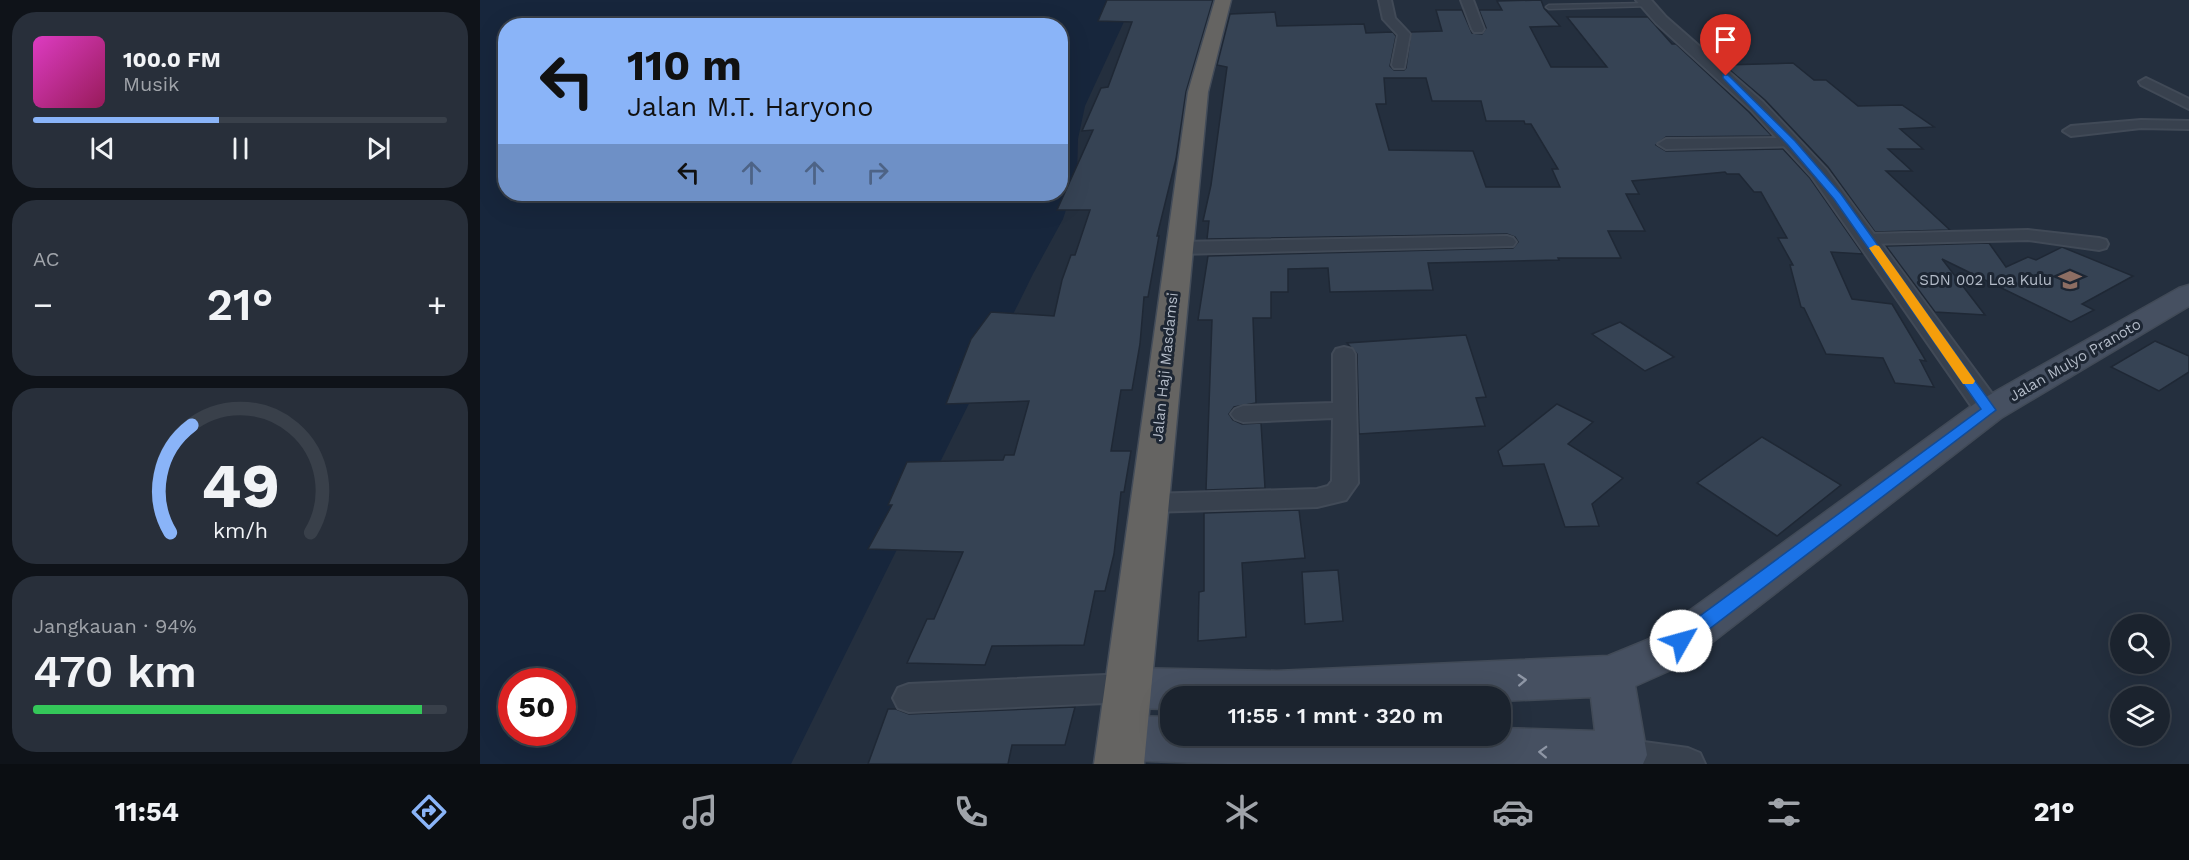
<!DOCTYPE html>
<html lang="id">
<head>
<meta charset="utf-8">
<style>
  :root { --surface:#1b232e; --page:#282f3a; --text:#f1f3f6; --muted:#a0a4aa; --line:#39404a; --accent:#8ab4f8 }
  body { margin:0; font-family:"Work Sans",sans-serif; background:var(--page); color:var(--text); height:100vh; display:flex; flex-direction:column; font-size:22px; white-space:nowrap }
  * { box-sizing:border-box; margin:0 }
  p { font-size:20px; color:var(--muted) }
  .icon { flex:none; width:33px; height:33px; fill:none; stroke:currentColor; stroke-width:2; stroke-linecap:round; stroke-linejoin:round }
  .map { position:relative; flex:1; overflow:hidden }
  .panel { display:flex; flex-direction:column; gap:12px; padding:12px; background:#0f1319; width:480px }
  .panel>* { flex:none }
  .top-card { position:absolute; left:18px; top:18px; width:570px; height:183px; border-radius:24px; box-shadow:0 6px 24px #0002,0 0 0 2px var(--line); background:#8ab4f8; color:#111; overflow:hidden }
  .fabs { position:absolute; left:1630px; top:614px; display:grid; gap:12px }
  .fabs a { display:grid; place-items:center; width:60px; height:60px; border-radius:50%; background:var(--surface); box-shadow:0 6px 24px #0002,0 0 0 2px var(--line); font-size:30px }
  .speed { position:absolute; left:18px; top:668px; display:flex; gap:12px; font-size:30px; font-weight:700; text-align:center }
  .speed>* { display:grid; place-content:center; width:78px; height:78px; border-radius:50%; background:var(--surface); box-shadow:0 6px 24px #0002,0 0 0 2px var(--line); line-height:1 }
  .speed .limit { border:9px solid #d22; background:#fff; color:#111 }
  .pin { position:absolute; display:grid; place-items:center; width:51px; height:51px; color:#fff; margin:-62px -26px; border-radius:50% 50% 50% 0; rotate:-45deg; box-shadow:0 0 6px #0007 }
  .pin .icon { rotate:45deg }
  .me { position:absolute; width:66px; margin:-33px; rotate:52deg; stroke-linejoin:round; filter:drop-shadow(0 0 4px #0008) }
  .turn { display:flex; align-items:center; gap:21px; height:126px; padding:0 30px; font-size:27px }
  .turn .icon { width:78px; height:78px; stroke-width:2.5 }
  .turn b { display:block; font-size:42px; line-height:51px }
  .lanes { display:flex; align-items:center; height:57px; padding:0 30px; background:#0003; justify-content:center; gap:30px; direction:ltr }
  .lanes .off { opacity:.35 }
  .big { font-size:45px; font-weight:600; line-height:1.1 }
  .panel .card { flex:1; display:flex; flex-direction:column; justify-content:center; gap:9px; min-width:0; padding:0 21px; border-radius:24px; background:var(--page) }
  .panel .dial { align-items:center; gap:0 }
  .dial svg { height:156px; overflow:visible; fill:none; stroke:var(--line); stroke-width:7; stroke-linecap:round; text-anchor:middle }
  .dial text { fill:var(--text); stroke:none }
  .song { display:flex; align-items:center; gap:18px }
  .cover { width:72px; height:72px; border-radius:9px; background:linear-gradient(135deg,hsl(310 70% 55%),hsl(330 70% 35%)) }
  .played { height:6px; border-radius:3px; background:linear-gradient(90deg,var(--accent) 45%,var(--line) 45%) }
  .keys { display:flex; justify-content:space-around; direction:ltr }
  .heat { display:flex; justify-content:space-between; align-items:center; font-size:33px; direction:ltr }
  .charge { height:9px; border-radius:4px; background:linear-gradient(90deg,#34c759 94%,var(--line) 0) }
  .trip { position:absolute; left:680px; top:686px; width:351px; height:60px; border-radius:24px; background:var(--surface); box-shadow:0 6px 24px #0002,0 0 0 2px var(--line); font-weight:600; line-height:60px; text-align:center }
  .tab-bar { display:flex; height:96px; justify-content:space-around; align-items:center; background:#0b0e12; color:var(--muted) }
  .tab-bar .icon { width:42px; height:42px }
  .tab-bar .current { color:var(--accent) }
  .tab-bar b { font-size:27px; color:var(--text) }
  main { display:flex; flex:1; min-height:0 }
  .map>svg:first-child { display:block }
</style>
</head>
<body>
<main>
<section class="panel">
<div class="card">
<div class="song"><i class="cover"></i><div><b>100.0 FM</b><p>Musik</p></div></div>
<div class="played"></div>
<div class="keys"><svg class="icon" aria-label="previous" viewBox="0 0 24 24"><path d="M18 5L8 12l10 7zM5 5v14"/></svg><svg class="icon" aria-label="pause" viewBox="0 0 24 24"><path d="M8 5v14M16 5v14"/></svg><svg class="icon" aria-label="next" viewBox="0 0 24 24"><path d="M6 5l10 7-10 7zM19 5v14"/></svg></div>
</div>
<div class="card"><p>AC</p>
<div class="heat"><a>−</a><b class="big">21°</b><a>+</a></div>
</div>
<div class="card dial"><svg viewBox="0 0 100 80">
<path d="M14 69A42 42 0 1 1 86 69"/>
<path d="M14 69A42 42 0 0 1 25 14" stroke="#8ab4f8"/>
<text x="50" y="56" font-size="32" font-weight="700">49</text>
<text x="50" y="72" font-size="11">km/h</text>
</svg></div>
<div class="card"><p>Jangkauan · 94%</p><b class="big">470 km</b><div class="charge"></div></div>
</section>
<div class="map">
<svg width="1709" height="764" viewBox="0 0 1709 764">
  <rect width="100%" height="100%" fill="#242f3e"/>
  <path fill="#17263c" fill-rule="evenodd" d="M 0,0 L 654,0 L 605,106 L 598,139 L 597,177 L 583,219 L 553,274 L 311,764 L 0,764 ZM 26,26 L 580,26 L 580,194 L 26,194 ZM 32,681 L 82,681 L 82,732 L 32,732 Z"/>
  <g fill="#364354" stroke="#1f2835" stroke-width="1.5" fill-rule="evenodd">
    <polygon points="627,0 733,0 706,92 696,159 677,236 679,236 668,297 664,297 660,344 652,390 641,390 631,451 651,451 644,492 641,492 634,554 625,591 615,591 604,645 512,646 505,665 427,663 447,619 454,619 483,552 388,549 412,505 408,505 427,462 523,460 525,455 534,455 549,401 466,404 491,339 511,312 574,316 582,280 591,255 595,255 610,210 577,210 613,130 602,131 621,88 628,87 652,22 618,21"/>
    <path d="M 1061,0 L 1064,8 L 1080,26 L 1050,27 L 1071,67 L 1127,67 L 1087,17 L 1168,17 L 1192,44 L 1196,44 L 1269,112 L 1292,136 L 1186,137 L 1176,145 L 1186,151 L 1303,149 L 1330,178 L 1383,254 L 1351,252 L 1372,299 L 1412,304 L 1446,361 L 1440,360 L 1454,387 L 1415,383 L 1403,358 L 1346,354 L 1324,308 L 1321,307 L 1310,265 L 1313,265 L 1298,238 L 1307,238 L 1281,192 L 1274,192 L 1259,174 L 1247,174 L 1245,172 L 1152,181 L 1159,194 L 1146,194 L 1165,231 L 1128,231 L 1141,258 L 1078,258 L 1079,260 L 948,263 L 953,290 L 850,292 L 848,268 L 808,269 L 808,292 L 791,292 L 791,318 L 773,318 L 776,403 L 754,407 L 749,414 L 753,420 L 762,424 L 781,423 L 785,488 L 726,490 L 732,320 L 718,320 L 728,256 L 1033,248 L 1038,242 L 1035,237 L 1027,234 L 727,239 L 729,221 L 723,221 L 731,185 L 747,67 L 737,65 L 750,14 L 795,12 L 797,26 L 884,24 L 886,33 L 913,32 L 916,36 L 910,66 L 914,70 L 924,70 L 926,68 L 931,32 L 962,31 L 956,10 L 982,10 L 992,33 L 1002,34 L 1006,28 L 999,10 L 1022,10 L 1017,1 ZM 904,78 L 946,78 L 952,101 L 1001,101 L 1006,121 L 1044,121 L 1045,124 L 1051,124 L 1078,169 L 1072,169 L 1080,187 L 1006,187 L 993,151 L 909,150 L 896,104 L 906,104 Z"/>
    <polygon points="1313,63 1334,80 1346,80 1378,106 1422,105 1454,127 1420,129 1443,149 1408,149 1432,171 1406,171 1470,230 1395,232 1348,167 1285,100 1244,65"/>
    <polygon points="1509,243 1526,267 1548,257 1556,260 1582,247 1653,276 1602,304 1614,310 1591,322 1462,259 1505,315 1455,312 1406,246"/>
    <polygon points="1140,322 1194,357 1165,371 1112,334"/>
    <polygon points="986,335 1006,397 996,398 1005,426 879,434 877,354 867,343"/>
    <polygon points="1675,341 1709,356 1709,372 1679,391 1631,367"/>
    <polygon points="1077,404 1113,422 1088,444 1143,478 1112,504 1119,526 1085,527 1064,464 1023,466 1018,451"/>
    <polygon points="1282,437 1361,485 1297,536 1217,483"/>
    <polygon points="819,510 825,558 762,563 766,637 718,641 719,592 724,591 724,513"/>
    <polygon points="858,570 863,621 825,624 822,572"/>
    <polygon points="595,707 585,745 532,745 528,764 388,764 408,709 416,709 429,714"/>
  </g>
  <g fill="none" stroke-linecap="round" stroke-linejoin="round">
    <g stroke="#414a57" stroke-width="3">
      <polygon id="service" points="1168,3 1170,6 1069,9 1066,7 1069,5"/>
    </g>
    <g stroke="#414a57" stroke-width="4">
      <g id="minor">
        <polygon points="899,0 911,0 915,18 930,34 924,68 914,68 912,65 918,35 903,19"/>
        <polygon points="981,0 993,0 1004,29 1002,32 994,32 992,29"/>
        <polygon points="1666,78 1709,99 1709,109 1661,85 1659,82"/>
        <polygon points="1661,120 1709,121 1709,129 1661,128 1591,136 1583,131 1591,126"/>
        <polygon points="1312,138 1317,140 1320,143 1317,146 1186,149 1178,144 1186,139"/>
        <polygon points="1548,230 1619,238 1626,240 1628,244 1626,248 1619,250 1548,240 1388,244 1382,243 1379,239 1382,235 1388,234"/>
        <polygon points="1027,236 1033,238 1036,242 1033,246 698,254 691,252 689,248 691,244 698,242"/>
        <polygon points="864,347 872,349 875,354 878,483 866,500 837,507 670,512 661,510 657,503 661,496 670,494 837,489 848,486 852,481 853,418 763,422 755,419 751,414 755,409 763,406 853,403 853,354 856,349"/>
        <polygon points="648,674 659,678 664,688 659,698 648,702 429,712 418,708 413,698 418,688 429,684"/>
        <polygon points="1142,739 1208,748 1220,753 1225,764 1129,764 1125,755 1130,744"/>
      </g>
    </g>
    <g stroke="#414a57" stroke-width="4">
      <polygon id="tertiary" points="1156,0 1171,0 1186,17 1283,102 1346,169 1519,403 1524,410 1519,417 1509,420 1499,417 1332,177 1271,110 1176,23"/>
    </g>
    <g stroke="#414a57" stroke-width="3">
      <polygon id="secondary" points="1709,285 1709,306 1521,418 1204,664 1155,686 1167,755 1163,764 747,764 642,760 625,754 618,738 625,722 642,716 690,717 690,735 1020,735 1020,728 1115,731 1111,697 1020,701 1020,696 690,696 690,709 648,708 632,702 625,688 632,674 648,668 797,671 1128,656 1172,638 1497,402 1699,288"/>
    </g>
    <g stroke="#434c59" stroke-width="3">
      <polygon id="trunk" points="735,0 751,0 728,92 664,764 614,764 708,92"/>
    </g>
    <use href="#service" fill="#38414e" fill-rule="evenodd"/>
    <use href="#minor" fill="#38414e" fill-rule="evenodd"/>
    <use href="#tertiary" fill="#38414e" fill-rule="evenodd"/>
    <use href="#secondary" fill="#465061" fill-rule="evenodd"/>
    <use href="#trunk" fill="#656462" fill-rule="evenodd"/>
  </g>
  <defs><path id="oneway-chevron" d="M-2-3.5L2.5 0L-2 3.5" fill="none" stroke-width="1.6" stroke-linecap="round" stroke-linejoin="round" transform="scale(1.5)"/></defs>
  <g stroke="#8e96a5">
    <use href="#oneway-chevron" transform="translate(1042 680) rotate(-3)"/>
    <use href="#oneway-chevron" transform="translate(1063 752) rotate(-178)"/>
  </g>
  <polygon fill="#1a73e8" stroke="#114b97" stroke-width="1.5" points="1243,75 1248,75 1315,141 1361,194 1516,410 1207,646 1201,648 1194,646 1192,641 1194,635 1501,409 1354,199 1308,145 1243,78"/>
  <polygon fill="#f59e0b" points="1395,245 1399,246 1493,378 1495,381 1493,384 1483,384 1389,248"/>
  <defs>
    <g id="school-bare" transform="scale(1.8)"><path d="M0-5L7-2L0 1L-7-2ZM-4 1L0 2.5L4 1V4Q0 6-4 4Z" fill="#8d6e63" stroke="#1d2633" stroke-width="2.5" paint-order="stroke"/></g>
  </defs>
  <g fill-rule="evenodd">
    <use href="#school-bare" x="1590" y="280"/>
  </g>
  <g text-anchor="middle" stroke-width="6" stroke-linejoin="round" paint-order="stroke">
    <g font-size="15" fill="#b4bcc9" stroke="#1d2633" text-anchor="end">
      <text x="1572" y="285">SDN 002 Loa Kulu</text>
    </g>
    <g font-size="15" fill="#b4bcc9" stroke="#1d2633">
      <text transform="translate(1595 360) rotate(-30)" y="5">Jalan Mulyo Pranoto</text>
      <text transform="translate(685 367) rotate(-84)" y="5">Jalan Haji Masdamsi</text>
    </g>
  </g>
</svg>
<div class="fabs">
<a><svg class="icon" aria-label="search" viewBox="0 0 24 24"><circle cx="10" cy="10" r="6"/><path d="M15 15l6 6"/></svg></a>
<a><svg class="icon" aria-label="layers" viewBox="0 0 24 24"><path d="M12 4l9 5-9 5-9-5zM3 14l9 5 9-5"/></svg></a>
</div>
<div class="speed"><div class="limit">50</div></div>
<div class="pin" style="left:1246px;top:76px;background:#d93025"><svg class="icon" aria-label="arrive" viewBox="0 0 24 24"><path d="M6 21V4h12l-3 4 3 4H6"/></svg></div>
<svg class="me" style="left:1201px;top:641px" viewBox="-20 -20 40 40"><circle r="19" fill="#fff"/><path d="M0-13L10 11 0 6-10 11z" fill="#1a73e8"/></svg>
<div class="trip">11:55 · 1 mnt · 320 m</div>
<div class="top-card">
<div class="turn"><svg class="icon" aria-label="left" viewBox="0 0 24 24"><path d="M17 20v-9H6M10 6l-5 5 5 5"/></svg><div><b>110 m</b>Jalan M.T. Haryono</div></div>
<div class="lanes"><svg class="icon" aria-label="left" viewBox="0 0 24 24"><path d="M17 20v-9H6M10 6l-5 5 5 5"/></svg><svg class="icon off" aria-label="ahead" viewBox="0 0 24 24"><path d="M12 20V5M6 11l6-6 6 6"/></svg><svg class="icon off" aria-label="ahead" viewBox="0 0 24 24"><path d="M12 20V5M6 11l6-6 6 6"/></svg><svg class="icon off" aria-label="right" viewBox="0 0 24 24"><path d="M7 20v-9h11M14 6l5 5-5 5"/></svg></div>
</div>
</div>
</main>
<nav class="tab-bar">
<b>11:54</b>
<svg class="icon current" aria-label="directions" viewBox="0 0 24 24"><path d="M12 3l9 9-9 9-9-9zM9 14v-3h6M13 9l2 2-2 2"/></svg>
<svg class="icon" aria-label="music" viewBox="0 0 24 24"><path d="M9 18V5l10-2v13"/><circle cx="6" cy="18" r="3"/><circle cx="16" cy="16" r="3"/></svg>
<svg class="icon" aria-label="phone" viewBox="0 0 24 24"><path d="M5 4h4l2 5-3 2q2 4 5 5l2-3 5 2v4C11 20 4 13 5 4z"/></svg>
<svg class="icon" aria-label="climate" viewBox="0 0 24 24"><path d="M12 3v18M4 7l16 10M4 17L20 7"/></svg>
<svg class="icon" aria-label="car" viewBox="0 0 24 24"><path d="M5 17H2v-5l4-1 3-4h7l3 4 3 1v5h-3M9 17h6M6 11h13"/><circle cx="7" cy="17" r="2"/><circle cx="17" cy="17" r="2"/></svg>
<svg class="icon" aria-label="filters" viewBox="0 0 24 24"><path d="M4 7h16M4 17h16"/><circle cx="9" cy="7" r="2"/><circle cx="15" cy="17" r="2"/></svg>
<b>21°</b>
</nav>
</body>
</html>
